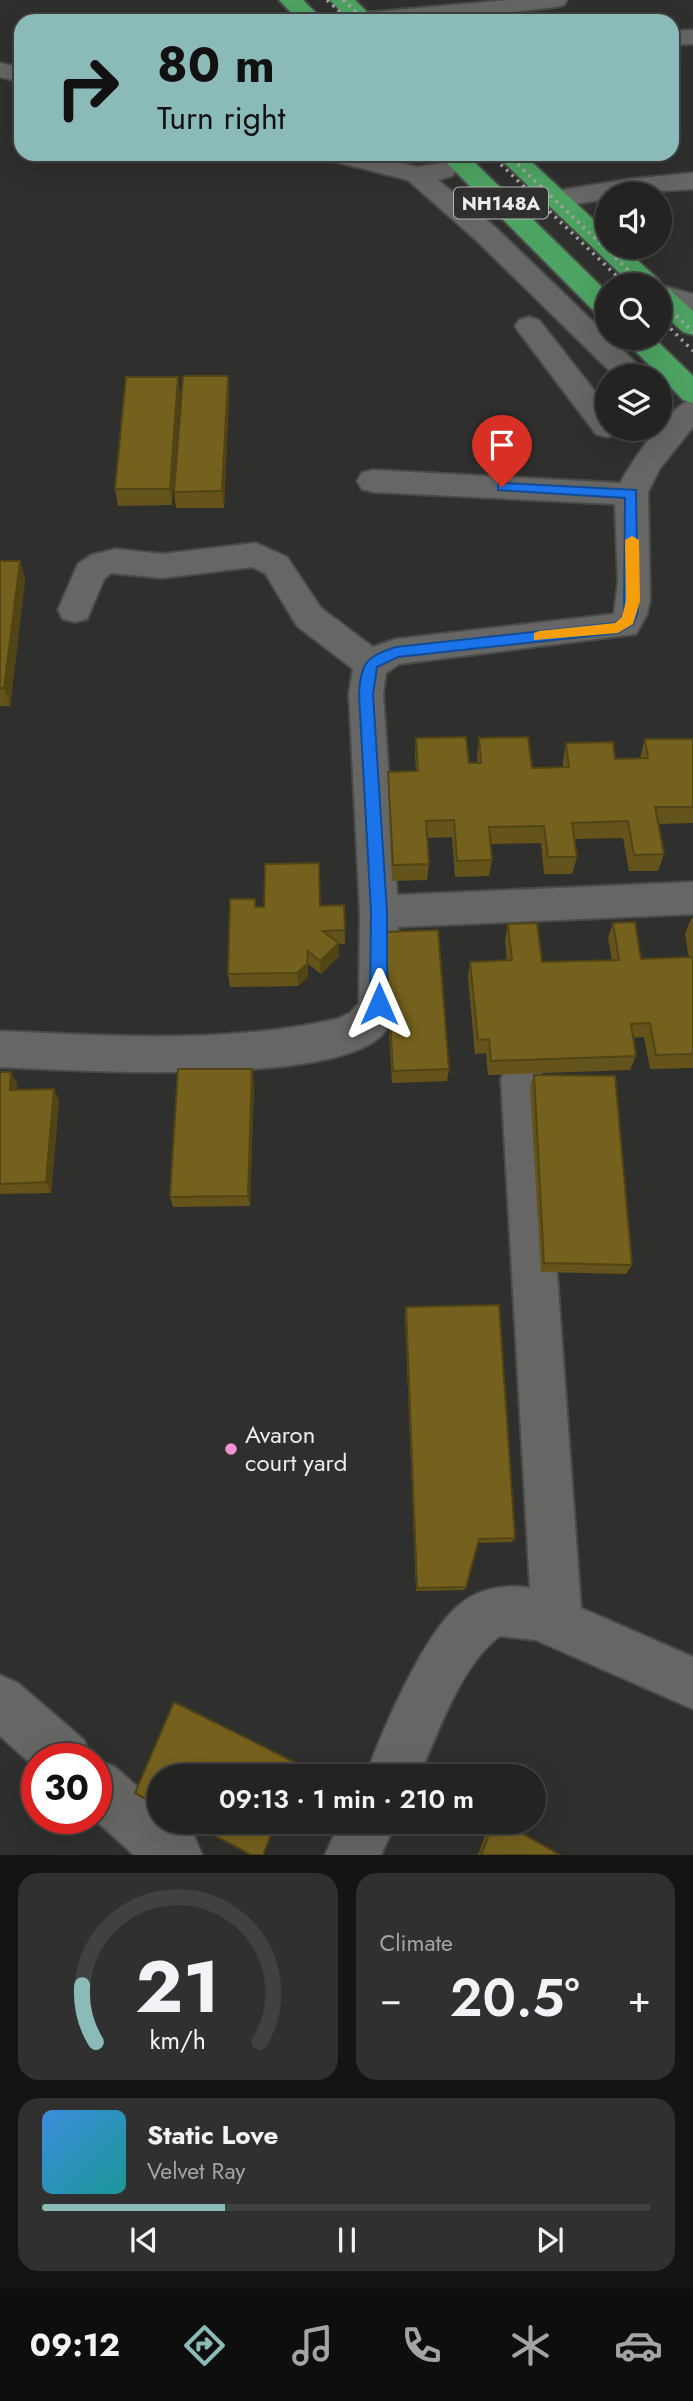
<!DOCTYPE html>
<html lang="en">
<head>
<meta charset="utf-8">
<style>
  :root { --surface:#232422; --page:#2f302f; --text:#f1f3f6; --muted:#a3a4a5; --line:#404140; --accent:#8bbbb9 }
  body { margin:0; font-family:Jost,sans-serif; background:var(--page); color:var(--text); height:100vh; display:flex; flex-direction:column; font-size:26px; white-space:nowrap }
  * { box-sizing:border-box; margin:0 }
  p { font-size:23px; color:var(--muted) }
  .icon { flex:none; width:38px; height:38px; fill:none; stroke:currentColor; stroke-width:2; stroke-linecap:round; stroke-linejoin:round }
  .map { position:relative; height:1855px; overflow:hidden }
  .details { display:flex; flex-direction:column; gap:18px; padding:18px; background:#131413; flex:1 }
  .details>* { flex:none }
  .top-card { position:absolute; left:14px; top:14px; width:665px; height:147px; border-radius:21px; box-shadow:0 7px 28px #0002,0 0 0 2px var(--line); background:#8bbbb9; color:#111; overflow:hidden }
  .fabs { position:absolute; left:595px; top:182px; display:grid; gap:14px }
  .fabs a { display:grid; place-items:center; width:77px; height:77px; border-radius:50%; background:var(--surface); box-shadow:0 7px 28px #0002,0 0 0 2px var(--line); font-size:35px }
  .speed { position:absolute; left:21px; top:1743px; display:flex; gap:14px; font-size:35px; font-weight:700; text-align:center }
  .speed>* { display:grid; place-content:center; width:91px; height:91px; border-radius:50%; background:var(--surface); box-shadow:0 7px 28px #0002,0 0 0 2px var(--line); line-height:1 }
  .speed .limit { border:10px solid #d22; background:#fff; color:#111 }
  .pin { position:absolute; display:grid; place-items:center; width:60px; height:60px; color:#fff; margin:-72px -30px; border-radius:50% 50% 50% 0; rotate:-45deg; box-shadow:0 0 7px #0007 }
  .pin .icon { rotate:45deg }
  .me { position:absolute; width:77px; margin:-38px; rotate:0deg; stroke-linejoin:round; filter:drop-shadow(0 0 5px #0008) }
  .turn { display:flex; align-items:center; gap:24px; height:147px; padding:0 28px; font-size:32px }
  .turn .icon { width:91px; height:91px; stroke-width:2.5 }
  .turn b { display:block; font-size:49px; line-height:60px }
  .big { font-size:52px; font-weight:600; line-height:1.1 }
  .details .widget { flex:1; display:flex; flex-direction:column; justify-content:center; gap:10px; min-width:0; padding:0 24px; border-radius:21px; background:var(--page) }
  .details .dial { align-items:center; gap:0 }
  .dial svg { height:182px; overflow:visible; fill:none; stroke:var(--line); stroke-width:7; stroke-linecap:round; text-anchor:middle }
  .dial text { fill:var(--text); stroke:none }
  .song { display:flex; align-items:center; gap:21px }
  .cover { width:84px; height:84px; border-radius:10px; background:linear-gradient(135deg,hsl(210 70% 55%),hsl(180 70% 35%)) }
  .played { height:7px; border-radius:4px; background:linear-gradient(90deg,var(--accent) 30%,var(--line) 30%) }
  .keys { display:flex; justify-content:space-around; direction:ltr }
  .heat { display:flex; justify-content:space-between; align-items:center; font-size:38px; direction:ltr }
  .details .tiles { flex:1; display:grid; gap:18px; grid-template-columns:1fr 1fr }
  .widget:last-child { grid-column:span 2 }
  .trip { position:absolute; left:147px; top:1764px; width:399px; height:70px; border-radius:35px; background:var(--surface); box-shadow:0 7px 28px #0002,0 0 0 2px var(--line); font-weight:600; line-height:70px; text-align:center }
  .dock { display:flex; height:112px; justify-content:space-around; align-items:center; background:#0e0e0e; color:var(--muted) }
  .dock .icon { width:49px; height:49px }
  .dock .on { color:var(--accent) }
  .dock b { font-size:32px; color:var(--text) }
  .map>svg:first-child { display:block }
</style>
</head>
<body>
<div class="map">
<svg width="693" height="1855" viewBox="0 0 693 1855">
  <rect width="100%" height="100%" fill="#2f302d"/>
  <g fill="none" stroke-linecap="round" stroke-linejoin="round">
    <g stroke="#4a4b48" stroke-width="4">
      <g id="minor">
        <polygon points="510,0 567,0 564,5 556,7 432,21 350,20 354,15 362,13"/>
        <polygon points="693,30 693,44 672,45 672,31"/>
        <polygon points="0,63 21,68 21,82 0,77"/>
        <polygon points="321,154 365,154 417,167 443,163 452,166 456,171 452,176 438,180 496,228 642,369 646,376 615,376 476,240 408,180 325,159"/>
        <polygon points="693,173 693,189 607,194 607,199 556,207 547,205 543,199 547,193 556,191 630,179"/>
        <polygon points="660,285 693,294 693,312 660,303"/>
        <polygon points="529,317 539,320 607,407 607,429 621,429 618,434 607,437 596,434 519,332 515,326 519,320"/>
        <path d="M 693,399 L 693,427 L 660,468 L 648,492 L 650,600 L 647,614 L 636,634 L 399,664 L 386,673 L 383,694 L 397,895 L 693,882 L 693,914 L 398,927 C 399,961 406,1002 385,1031 C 344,1088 71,1070 0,1067 L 0,1031 C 113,1036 226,1044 337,1019 L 350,1013 L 359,1003 L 360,912 L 349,694 L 353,669 L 297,626 L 265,573 L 252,567 L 162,578 L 111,573 L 104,579 L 87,619 L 75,622 L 63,619 L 58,610 L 78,564 L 91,555 L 116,549 L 162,554 L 256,543 L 287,557 L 321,608 L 373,647 L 396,639 L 614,614 L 618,582 L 615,504 L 373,492 L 362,489 L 357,481 L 362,473 L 373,470 L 620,483 C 634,459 668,406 693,399 Z"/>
        <path d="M 522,1060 L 537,1066 L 543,1079 L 581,1608 L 693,1657 L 693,1709 L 536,1640 L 500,1636 C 461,1664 438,1733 419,1776 L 366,1776 C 382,1731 423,1635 459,1605 C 480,1588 504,1584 530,1588 L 501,1079 L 507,1066 Z"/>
        <polygon points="0,1675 18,1683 84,1740 91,1759 37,1759 37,1769 0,1736"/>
        <polygon points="96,1760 115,1767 159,1806 159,1822 178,1822 194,1836 202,1855 134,1855 93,1818 96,1818"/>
        <polygon points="340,1822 396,1822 381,1855 325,1855"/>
      </g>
    </g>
    <g stroke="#4a4b48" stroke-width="4">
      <g id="highway">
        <polygon points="279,0 303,0 324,21 299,21"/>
        <polygon points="330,0 355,0 376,21 350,21"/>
        <polygon points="438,154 466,154 607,292 607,317 597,314"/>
        <polygon points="495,154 523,154 607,232 607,247 623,247 658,279 662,285 660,287 670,290 693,311 693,335 683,332 660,311 660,285 632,285"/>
        <polygon points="623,338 654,338 693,376 693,403 683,400"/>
      </g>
    </g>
    <use href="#minor" fill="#666764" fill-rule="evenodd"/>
    <use href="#highway" fill="#4da362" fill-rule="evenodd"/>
    <g stroke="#a5a6a4" stroke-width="3.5" stroke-dasharray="2.5 5" stroke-linecap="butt">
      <polyline points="327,0 350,21"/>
      <polyline points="343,0 366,21"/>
      <polyline points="490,154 626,285"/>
      <polyline points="507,154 644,285"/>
      <polyline points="660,300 693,332"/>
      <polyline points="660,318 693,351"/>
    </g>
  </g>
  <g fill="#64531a">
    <polygon points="228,376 229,393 224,508 176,508 174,492"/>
    <polygon points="178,377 180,393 172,505 118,506 115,489"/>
    <polygon points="0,561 20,561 25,580 10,706 0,706"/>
    <polygon points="416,738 469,763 478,763 477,756 479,738 532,768 563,767 563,761 566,743 615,759 640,758 645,739 693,739 693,823 659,824 664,854 658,871 629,871 623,838 574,839 577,857 572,874 544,874 541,843 490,844 492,860 489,876 455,877 452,837 427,838 429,864 427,880 392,881 388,789 388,772 416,771 415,755"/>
    <polygon points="255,899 256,907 344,905 345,944 339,944 339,956 321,974 308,964 308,977 298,986 230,987 228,974"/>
    <polygon points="693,918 693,1068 650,1069 644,1037 633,1038 636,1056 630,1070 488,1075 486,1053 475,1054 468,977 470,962 507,961 505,940 508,924 542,962 612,960 608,938 613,923 641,959 689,958 685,934 691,919"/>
    <polygon points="385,932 449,1069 447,1081 392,1083 384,945"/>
    <polygon points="0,1072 11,1072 17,1084 16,1090 59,1100 51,1193 0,1194"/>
    <polygon points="534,1075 632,1265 626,1274 541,1272 530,1086"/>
    <polygon points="254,1081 250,1206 173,1207 170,1197"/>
    <polygon points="406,1307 515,1538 512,1542 478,1543 466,1587 464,1590 416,1591 405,1315"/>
    <polygon points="490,1822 502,1822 560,1855 478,1855"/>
  </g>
  <g fill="#514415">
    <polygon points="228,376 229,393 224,508 222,491"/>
    <polygon points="178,377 180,393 172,505 170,489"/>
    <polygon points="20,561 25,580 10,706 4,688"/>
    <polygon points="339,943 339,956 321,974 320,961"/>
    <polygon points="308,951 308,977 298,986 297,973"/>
    <polygon points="252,1069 254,1081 250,1206 248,1196"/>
    <polygon points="11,1072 17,1084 15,1101 10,1090"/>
    <polygon points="54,1089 59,1100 51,1193 46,1182"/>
  </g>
  <g fill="#74611e" stroke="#514415" stroke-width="2">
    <polygon points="183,376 228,376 222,491 174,492"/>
    <polygon points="126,377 178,377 170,489 115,489"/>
    <polygon points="0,561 20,561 4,688 0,688"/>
    <polygon points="466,737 469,763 481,763 479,738 528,737 532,768 569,767 566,743 613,742 615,759 648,758 645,739 693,739 693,807 655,807 664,854 634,855 628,821 572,823 577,857 548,857 544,826 489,827 492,860 457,861 454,820 426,821 429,864 393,865 388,772 418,771 416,738"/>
    <polygon points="319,863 320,906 344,905 345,930 323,931 339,943 320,961 308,951 307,964 297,973 228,974 230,899 255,899 255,907 264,907 265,864"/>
    <polygon points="635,922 641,959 693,957 693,1054 656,1055 650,1023 631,1024 636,1056 491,1061 489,1039 478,1040 470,962 512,960 508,924 537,923 542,962 619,960 613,923"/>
    <polygon points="438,930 449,1069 393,1071 385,932"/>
    <polygon points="178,1069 252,1069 248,1196 170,1197"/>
    <polygon points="0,1072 11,1072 10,1090 54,1089 46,1182 0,1184"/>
    <polygon points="534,1075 615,1076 632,1265 544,1263"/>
    <polygon points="499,1305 515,1538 479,1539 466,1587 417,1588 406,1307"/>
    <polygon points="174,1702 298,1764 293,1776 159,1776 159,1806 135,1793"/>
    <polygon points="189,1822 276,1822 263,1855 251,1855"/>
    <polygon points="494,1822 502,1822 560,1855 481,1855"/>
  </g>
  <path fill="#1a73e8" stroke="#114b97" stroke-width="2" d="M 502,483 L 636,490 L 638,612 L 633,624 L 618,633 L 398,657 L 377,667 L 373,694 L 387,912 L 387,1004 L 384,1009 L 379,1011 L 373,1009 L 370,1004 L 371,912 L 359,694 C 361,662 366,657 396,647 L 615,623 L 623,617 L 624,612 L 625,498 L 498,490 L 498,484 Z"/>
  <polygon fill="#f59e0b" points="632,536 639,540 640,601 633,624 618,633 534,640 534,633 539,631 615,623 622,617 626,601 625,540"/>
  <circle fill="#f491d3" stroke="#2f302d" stroke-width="2.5" cx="231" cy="1449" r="7"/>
  <g text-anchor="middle" stroke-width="7" stroke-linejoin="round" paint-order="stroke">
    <rect fill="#2f302d" stroke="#b3b4b2" stroke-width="2" x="454" y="187.5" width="94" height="31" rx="5"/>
    <g font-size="19" font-weight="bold" fill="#ecedeb">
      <text x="501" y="210">NH148A</text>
    </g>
    <g font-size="24" fill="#ecedeb" stroke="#2f302d" text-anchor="start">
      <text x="245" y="1443">Avaron<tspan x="245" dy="28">court yard</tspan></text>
    </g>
  </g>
</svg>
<div class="fabs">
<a><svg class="icon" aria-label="sound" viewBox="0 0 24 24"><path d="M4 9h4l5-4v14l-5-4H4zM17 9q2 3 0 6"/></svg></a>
<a><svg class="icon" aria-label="search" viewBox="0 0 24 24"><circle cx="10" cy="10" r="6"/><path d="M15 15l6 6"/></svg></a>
<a><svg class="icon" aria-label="layers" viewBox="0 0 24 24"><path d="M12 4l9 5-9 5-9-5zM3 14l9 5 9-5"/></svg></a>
</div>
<div class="speed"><div class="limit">30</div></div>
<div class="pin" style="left:502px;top:487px;background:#d93025"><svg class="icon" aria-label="arrive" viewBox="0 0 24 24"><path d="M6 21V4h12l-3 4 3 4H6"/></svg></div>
<svg class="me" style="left:379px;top:1004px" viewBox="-20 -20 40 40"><path d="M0-17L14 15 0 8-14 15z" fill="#1a73e8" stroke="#fff" stroke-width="4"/></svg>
<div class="trip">09:13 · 1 min · 210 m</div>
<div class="top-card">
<div class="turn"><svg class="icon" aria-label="right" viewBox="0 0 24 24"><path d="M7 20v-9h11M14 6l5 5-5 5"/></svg><div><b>80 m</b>Turn right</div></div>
</div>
</div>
<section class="details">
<div class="tiles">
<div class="widget dial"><svg viewBox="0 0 100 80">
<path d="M14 69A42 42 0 1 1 86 69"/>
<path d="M14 69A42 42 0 0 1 8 44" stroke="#8bbbb9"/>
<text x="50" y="56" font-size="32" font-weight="700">21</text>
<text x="50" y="72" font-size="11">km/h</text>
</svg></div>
<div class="widget"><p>Climate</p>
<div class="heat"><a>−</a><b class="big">20.5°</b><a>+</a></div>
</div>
<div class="widget">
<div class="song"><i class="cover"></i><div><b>Static Love</b><p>Velvet Ray</p></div></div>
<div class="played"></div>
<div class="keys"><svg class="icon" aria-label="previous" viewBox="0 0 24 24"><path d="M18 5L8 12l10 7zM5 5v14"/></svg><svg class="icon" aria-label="pause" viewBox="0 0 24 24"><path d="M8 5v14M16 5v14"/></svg><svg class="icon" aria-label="next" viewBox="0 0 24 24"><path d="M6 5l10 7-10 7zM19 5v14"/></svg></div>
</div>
</div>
</section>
<nav class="dock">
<b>09:12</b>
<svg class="icon on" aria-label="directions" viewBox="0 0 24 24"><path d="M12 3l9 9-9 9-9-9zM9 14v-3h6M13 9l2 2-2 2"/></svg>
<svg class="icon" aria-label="music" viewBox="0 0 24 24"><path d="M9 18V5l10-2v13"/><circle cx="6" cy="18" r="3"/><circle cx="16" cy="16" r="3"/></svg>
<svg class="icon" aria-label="phone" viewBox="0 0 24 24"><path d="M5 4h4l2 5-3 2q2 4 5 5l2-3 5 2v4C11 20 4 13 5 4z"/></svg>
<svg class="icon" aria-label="climate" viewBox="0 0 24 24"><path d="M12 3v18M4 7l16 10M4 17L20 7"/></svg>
<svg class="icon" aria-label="car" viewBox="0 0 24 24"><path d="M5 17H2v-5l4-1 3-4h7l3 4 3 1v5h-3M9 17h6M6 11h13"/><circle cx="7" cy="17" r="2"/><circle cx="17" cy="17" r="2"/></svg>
</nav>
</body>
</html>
